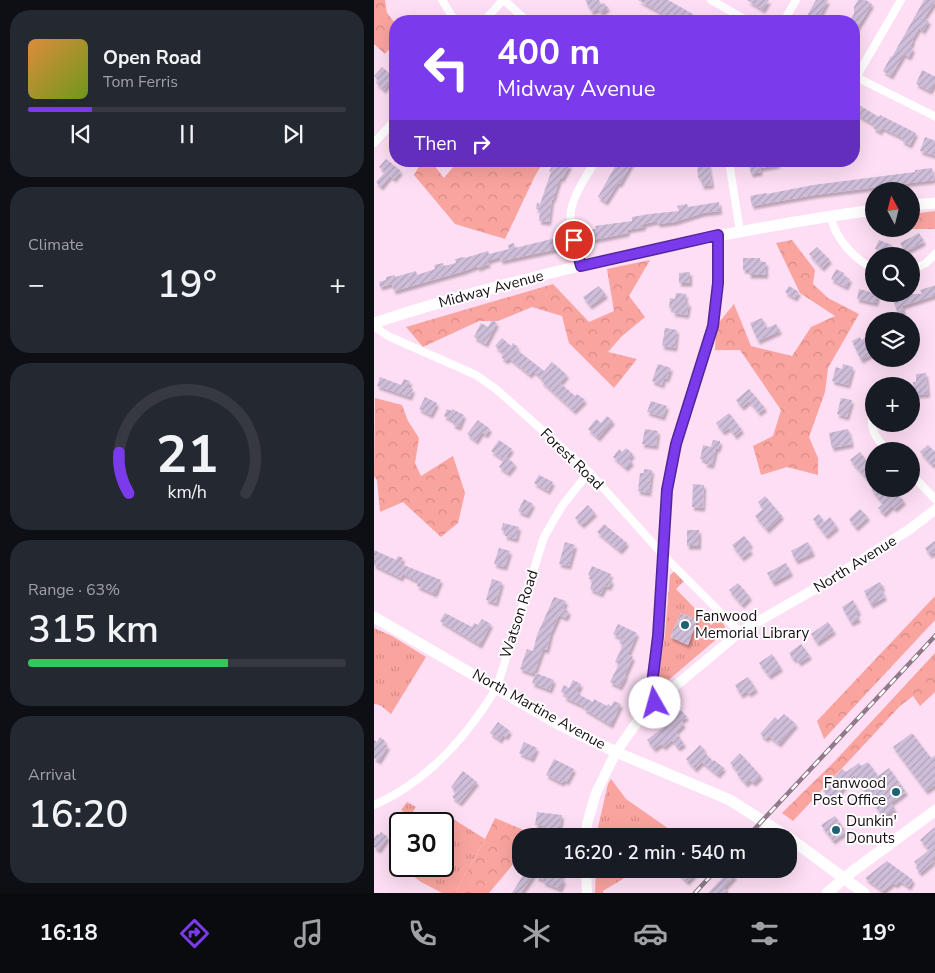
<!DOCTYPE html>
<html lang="en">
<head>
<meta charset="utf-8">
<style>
  :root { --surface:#171b24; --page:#242831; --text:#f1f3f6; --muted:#9ea1a6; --line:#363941; --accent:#7c3aed }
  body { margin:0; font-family:"Nunito Sans",sans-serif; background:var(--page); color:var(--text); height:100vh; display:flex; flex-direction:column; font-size:19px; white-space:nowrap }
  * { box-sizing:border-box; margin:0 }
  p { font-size:16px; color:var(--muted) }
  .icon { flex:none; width:28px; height:28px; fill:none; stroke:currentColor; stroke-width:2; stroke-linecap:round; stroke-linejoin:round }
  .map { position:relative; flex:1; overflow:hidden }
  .sheet { display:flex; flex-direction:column; gap:10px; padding:10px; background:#0d0f14; width:374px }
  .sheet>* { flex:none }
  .banner { position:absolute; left:15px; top:15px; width:471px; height:152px; border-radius:20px; box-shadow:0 5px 20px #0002; background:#7c3aed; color:#fff; overflow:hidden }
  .needle { width:32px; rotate:353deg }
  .controls { position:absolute; left:491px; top:182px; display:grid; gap:10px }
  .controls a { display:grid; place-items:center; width:55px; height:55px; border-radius:50%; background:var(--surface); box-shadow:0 5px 20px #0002; font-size:25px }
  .speed { position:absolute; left:15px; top:812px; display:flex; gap:10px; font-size:25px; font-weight:700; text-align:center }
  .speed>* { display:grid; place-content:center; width:65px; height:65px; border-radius:50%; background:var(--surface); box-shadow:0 5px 20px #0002; line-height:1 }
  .speed .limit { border:2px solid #111; border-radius:8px; background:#fff; color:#111 }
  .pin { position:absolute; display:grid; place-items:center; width:42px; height:42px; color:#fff; margin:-21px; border:2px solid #fff; border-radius:50%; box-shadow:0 1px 5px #0007 }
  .me { position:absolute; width:55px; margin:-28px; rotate:353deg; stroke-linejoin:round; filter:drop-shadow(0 0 4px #0008) }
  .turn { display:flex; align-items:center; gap:18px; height:105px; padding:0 25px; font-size:22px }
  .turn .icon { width:65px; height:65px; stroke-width:2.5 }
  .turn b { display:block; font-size:35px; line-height:42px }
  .then { display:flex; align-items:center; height:48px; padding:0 25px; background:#0003; gap:10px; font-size:19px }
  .big { font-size:38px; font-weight:600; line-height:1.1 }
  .sheet .tile { flex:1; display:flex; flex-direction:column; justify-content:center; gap:8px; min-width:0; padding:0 18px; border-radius:20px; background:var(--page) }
  .sheet .dial { align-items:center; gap:0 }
  .dial svg { height:130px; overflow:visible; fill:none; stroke:var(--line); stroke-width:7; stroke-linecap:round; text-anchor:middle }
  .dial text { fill:var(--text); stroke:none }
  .song { display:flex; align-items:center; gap:15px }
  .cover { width:60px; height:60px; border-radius:8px; background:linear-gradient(135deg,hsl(30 70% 55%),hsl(80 70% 35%)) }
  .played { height:5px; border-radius:2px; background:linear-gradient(90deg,var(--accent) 20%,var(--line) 20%) }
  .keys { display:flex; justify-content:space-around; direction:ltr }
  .heat { display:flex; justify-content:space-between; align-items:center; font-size:28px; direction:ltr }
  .charge { height:8px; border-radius:4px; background:linear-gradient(90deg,#34c759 63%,var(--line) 0) }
  .trip { position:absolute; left:138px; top:828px; width:285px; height:50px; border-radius:20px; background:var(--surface); box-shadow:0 5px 20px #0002; font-weight:600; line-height:50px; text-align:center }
  .tab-bar { display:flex; height:80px; justify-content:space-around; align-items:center; background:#090b0e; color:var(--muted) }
  .tab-bar .icon { width:35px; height:35px }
  .tab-bar .on { color:var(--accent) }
  .tab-bar b { font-size:22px; color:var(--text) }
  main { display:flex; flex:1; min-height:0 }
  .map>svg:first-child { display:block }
</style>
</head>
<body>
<main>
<section class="sheet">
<div class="tile">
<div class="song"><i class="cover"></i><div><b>Open Road</b><p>Tom Ferris</p></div></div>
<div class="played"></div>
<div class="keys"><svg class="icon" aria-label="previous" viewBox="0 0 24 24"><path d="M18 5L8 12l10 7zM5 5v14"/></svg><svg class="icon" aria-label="pause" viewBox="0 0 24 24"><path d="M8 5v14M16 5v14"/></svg><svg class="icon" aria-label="next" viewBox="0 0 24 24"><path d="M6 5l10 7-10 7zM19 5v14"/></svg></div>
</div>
<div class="tile"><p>Climate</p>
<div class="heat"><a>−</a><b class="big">19°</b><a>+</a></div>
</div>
<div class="tile dial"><svg viewBox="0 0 100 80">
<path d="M14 69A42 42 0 1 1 86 69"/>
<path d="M14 69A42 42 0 0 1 8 44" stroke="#7c3aed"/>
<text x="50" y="56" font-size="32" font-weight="700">21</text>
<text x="50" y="72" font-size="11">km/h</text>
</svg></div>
<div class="tile"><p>Range · 63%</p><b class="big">315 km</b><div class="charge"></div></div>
<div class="tile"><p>Arrival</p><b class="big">16:20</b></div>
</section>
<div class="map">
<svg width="562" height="893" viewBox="0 0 562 893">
  <defs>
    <pattern id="forest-crowns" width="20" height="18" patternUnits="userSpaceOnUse" patternTransform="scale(1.25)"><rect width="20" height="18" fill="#faa49f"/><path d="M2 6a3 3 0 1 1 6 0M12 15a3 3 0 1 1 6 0" fill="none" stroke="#d68c88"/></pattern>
    <pattern id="park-tufts" width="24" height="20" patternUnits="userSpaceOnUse" patternTransform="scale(1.25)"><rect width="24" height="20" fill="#faa49f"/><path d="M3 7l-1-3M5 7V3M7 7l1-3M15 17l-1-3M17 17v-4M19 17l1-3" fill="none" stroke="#d68c88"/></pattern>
    <pattern id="building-hatch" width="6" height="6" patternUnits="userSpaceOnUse" patternTransform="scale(1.25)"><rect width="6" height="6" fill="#cfbeda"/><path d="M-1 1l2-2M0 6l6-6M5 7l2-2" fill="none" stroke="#b1a2ba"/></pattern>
    <filter id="shadow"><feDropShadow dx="2" dy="3.5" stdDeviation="1" flood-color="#0004"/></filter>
  </defs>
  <rect width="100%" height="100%" fill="#fddef4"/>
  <g fill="url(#forest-crowns)">
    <polygon points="0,0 11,0 13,13 21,23 21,43 11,54 0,44"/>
    <polygon points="48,161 57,161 70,178 84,161 170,161 161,176 131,239 81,224 40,175"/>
    <polygon points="561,211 561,229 507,229 538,229 538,214"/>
    <polygon points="418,240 441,270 439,284 454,298 485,314 454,368 451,392 435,437 444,458 444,475 413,467 387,475 379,446 399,436 407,410 366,350 341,350 342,326 360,304 377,346 418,356 437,327 461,316 426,293 402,243"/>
    <polygon points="276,260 255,296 271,317 247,337 234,352 263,359 240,388 195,343 188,316 158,307 124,321 105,321 49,347 32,327 179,284 215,322 240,311 233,269"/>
    <polygon points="1,398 28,405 34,421 45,438 41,463 47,476 79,456 91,493 84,523 67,537 29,502 6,512 3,480 0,476"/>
    <polygon points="561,596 561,620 450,739 443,721"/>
    <polygon points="561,653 561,692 546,706 539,696 526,706 419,821 408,813 460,762"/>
    <polygon points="121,818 164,836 146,836 146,856 115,893 81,893 111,839"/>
  </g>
  <g fill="url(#park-tufts)" fill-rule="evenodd">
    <path d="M 301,571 L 310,581 L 302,589 L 337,625 L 343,620 C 349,622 351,625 352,631 L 291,683 L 284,677 L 291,634 L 296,575 ZM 307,613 L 323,620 L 314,645 L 296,637 Z"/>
    <polygon points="0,628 18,636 52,657 17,714 6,705 0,704"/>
    <polygon points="237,779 252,799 295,829 294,836 222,836 234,784"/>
    <polygon points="33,802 42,807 38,813 51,824 45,824 27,810"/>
    <polygon points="76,817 111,839 81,893 68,893 47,882 35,873 40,866 69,866 69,825"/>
    <polygon points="222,869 265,869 229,891 229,893 221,893"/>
  </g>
  <g fill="url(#building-hatch)" filter="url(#shadow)">
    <polygon points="211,0 225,0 227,5 230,3 234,8 227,13 224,9 218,12"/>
    <polygon points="264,0 294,0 331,21 298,21 285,14 286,12"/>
    <polygon points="373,0 395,0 389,10"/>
    <polygon points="442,0 454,0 443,21 430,21"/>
    <polygon points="484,0 492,0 498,4 480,33 480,21 476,21 480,14 480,7"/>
    <polygon points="550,0 562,0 550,18 555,21 549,31 545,28 538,40 539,41 536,47 539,49 535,57 530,54 517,76 509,71 517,56 518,57"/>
    <polygon points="8,67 20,77 10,90 2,83 4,80 0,76"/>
    <polygon points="548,70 562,77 562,81 556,91 542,84"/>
    <polygon points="485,105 505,117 506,115 542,133 536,145 528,141 529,138 508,128 506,132 499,128 501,125 480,113"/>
    <polygon points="551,137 562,141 562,156 546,151"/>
    <polygon points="12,159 27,171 20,179 16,176 7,187 2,182 11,172 5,167"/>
    <polygon points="187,161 196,165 188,179 186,178 179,200 178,199 175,222 165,221 166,210 162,209 163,203 166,204 177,172 175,171 179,165 183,167"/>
    <polygon points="244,161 259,161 246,184 244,183 232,202 224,197"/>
    <polygon points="323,161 334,161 338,185 328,186 327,177 324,178"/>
    <polygon points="374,161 404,161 404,165 386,168 387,172 377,174"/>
    <polygon points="558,168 560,180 440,195 378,206 376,196 392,193 393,194 439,185 541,172 541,170"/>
    <polygon points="345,202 346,211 329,213 300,222 284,224 283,221 270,224 270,227 253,230 254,233 214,241 212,230 222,229 221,226 258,221 258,217 276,214 305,211 303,206 313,204 314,207"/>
    <polygon points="545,233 550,242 531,252 526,243"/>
    <polygon points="186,237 188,248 127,261 126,257 113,261 115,264 104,268 103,266 90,271 20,291 18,284 6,287 5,282 12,280 12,277 21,275 21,277 42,271 43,275 61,269 60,265 69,263 70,266 82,263 81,259 90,257 91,258 114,251 115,254 135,249 134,245 140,243 141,248"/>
    <polygon points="505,240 518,245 515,254 501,249"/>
    <polygon points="443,247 456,260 448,268 435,254"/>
    <polygon points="369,258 386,258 386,262 392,262 392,275 375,275 375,270 369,270"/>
    <polygon points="462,269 470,273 469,275 476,279 472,287 457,279"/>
    <polygon points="316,272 316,283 305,283 305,273"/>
    <polygon points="562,285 562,295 528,306 530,312 524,314 519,299 535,294 548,294 546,290"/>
    <polygon points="225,286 232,295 216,306 209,297"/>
    <polygon points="415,286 425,292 421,298 411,292"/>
    <polygon points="485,289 504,294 502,303 483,299"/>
    <polygon points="302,293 312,294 311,302 315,303 313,315 299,313 300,309 295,308 296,298 301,299"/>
    <polygon points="388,318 393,328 402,324 406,331 384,341 376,323"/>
    <polygon points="118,320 123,323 112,344 100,337 107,323 114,327"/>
    <polygon points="291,328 303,330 301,348 288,346"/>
    <polygon points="486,337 487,340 492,337 495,342 497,341 500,347 500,353 487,360 478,341"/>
    <polygon points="128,338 137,346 139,343 144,347 142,349 170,371 178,362 193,375 186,383 201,396 203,394 211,400 200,411 167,381 169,379 159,371 156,375 135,358 132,361 127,357 130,354 121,346"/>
    <polygon points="284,364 297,368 293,379 290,378 288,385 278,381"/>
    <polygon points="469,364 479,367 474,385 458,381 462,367 468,369"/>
    <polygon points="552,373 554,394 540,395 539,382 542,382 542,374"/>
    <polygon points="6,377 27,385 30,379 36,381 34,388 39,389 36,397 3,386"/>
    <polygon points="375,389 391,408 385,413 375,401 368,407 362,400"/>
    <polygon points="51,397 63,403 57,415 45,409"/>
    <polygon points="467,398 478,400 473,417 463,414"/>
    <polygon points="277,401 293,406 289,417 273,412"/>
    <polygon points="73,409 78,411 78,409 90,415 85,427 79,425 80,421 70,416"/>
    <polygon points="355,413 368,430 361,436 355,428 349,432 342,423"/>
    <polygon points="233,416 239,421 224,438 214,429 222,419 227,423"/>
    <polygon points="104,420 116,429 112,435 108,432 102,441 93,434"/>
    <polygon points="271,429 284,431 282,446 268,444"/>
    <polygon points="474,429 478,444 458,448 455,433"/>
    <polygon points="125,440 138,449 132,457 141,464 134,473 125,467 130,460 117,451"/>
    <polygon points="339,440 346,441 346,444 344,449 342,449 338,465 331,464 332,460 326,459 329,445 337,447"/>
    <polygon points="554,445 562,453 562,462 558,465 546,452"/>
    <polygon points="252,448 259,454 255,459 258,462 252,468 239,457 245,449 248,452"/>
    <polygon points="486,452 500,470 500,487 476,460"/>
    <polygon points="270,469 278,470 275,493 264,491 266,473 270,473"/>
    <polygon points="165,475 179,482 174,491 160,483"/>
    <polygon points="319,484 330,485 329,508 318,507"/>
    <polygon points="497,489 519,489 530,501 521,509 518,506 510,514 504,508 509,504"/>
    <polygon points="391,496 408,516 393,530 381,516 389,509 384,502"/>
    <polygon points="150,499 159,504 153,515 144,511"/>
    <polygon points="214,505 221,513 208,525 201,518"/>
    <polygon points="486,509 494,517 482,528 475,519"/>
    <polygon points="445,514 450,522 456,517 463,527 452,536 439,519"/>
    <polygon points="129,523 145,527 142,539 131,536 132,531 127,530"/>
    <polygon points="230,524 253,543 246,551 223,532"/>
    <rect x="313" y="530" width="12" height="16"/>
    <polygon points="370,536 377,544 374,547 377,551 368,558 358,545"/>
    <polygon points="562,540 562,551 556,555 551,548"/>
    <polygon points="191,542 201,545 195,566 185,564"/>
    <polygon points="434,542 439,553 422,561 417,551"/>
    <polygon points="125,548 136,551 131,567 120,564"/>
    <polygon points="0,550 22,560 24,556 29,558 27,564 67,580 61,594 43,586 45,582 29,574 27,578 0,565"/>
    <polygon points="412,563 417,573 399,583 393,573"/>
    <polygon points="218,566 237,574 235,579 238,581 235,587 231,586 227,594 216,589 219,580 215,579 216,576 214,575"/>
    <polygon points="118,579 128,582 122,603 112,600"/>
    <polygon points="506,582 509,587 507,589 511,597 497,605 490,591"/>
    <polygon points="364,583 376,597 368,605 355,590"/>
    <polygon points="180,597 192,601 189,609 195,611 192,618 185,615 177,633 173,650 169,649 160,674 146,669 153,649 159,651 163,635"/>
    <polygon points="479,600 485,612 482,614 485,619 477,623 468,607"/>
    <polygon points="71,613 98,627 100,623 104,625 108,619 117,624 106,645 66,621"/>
    <polygon points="307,613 323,620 314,645 296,637"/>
    <polygon points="454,622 460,631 443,643 437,634"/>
    <polygon points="244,624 263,633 254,655 259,657 251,675 252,676 246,687 236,682 245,664 241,662 249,645 245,643 247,638 239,634"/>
    <polygon points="427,644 436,656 425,663 422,658 420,660 415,653"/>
    <polygon points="398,654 407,668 395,676 385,663"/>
    <polygon points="162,673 180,680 176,690 158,683"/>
    <polygon points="374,677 382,689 375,694 373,691 367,695 361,685"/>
    <polygon points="199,680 207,684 203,692 206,694 206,695 219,702 220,699 233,706 234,704 237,706 240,701 247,704 237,725 210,709 211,707 190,697 192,694 187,692 190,685 195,688"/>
    <polygon points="307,710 313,717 307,721 310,724 302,732 310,744 304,748 298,740 290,747 287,744 280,749 273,740 296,722 295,720"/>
    <polygon points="410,714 422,724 405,744 395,736 392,739 386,734 401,717 404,720"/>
    <polygon points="124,722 136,731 132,737 129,735 126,740 116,733"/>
    <polygon points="538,733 557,758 562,755 562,784 552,791 519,747"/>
    <polygon points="6,737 11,741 10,744 14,746 5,761 0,758 0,740 3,742"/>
    <polygon points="150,742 163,748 158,759 145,753"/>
    <polygon points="326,745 331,750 329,751 339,761 340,760 350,768 344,775 328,762 321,769 312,759"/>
    <polygon points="366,753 387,776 380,783 376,780 372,784 363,774 364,772 356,763"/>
    <polygon points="180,759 200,769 193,782 190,780 188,783 172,775"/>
    <polygon points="494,762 504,776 515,768 532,792 517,803 521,809 509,817 480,775 459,800 449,791 468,769 472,772 485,763 487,766"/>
    <polygon points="89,771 103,782 86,803 78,797 82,792 77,787"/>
    <polygon points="163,812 188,815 185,833 169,830 170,826 161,825"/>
    <polygon points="26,816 26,836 17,829"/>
    <polygon points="461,816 472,832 459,841 447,825"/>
    <polygon points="562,826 562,857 558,859 560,861 546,873 542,868 544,866 540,862 555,850 546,840"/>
    <polygon points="7,832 14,837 5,850 0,847 0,838 3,834 5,835"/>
    <polygon points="513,861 539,880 535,887 526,881 522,885 519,883 509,891 491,878"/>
    <polygon points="153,869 161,873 147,893 138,893"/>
    <polygon points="165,869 175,869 189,874 187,879 190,880 186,889 169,882 170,880 162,877"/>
    <polygon points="306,869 326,869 313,882 303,872"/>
    <polygon points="355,871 361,876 350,888 355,893 334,893"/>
  </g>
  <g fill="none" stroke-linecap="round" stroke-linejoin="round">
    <g stroke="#fff" stroke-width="8">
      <polyline points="68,0 81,21"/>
      <polyline points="130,0 153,21"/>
      <polyline points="337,0 374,21"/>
      <polyline points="110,21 129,0"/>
      <polyline points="410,21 422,0"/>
      <polyline points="482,77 562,117"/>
      <polyline points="480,81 527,0"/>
      <polyline points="0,143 21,120"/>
      <polyline points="355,161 366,232"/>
      <path d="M 457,217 C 461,238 480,259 500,269"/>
      <path d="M 207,266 C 202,245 191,221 200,200 C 205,186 214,174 221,161"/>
      <polyline points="538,270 552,263 562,253"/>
      <polyline points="0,326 14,336 102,375 122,389 215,472 290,556 366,632"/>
      <path d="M 500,406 C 494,427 500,437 514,451"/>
      <polyline points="538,475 562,500"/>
      <polyline points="281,703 278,678 284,637 293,490 303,443 339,326 344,283 343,235"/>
      <path d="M 0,805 C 53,782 94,735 123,687 L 170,537 L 188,506 L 215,472"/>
    </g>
    <g stroke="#fff" stroke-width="10">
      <polyline points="212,836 213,824 222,793 242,752 266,718 281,703 366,632 453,582 536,529 562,509"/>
      <polyline points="212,869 213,893"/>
    </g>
    <g stroke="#fff" stroke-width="11">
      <polyline points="538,205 562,203"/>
      <path d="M 0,323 C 76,298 153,278 231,260 C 320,240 409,222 500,210"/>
      <polyline points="0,617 182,723 242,752 356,800 412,836"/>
      <polyline points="414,837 490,893"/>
      <polyline points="453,893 479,871 562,810"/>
    </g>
    <g stroke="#8f7a89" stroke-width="4.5">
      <g id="rail">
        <polyline points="374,836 562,635"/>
        <polyline points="321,893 343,869"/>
      </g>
    </g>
    <use href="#rail" stroke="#fff" stroke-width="2.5" stroke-dasharray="8" stroke-linecap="butt"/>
  </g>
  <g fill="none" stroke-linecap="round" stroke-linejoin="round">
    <g stroke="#51269a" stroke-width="12">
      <polyline id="route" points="200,240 207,266 344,235 344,283 339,326 302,444 293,490 284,636 278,684 281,703"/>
    </g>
    <use href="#route" stroke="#7c3aed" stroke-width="9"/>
  </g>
  <g fill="#1d6273" stroke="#fff" stroke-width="2">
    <circle cx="311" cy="625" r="5"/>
    <circle cx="522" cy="792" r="5"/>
    <circle cx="462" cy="830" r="5"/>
  </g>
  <g text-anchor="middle" stroke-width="4" stroke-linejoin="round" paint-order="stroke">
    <g font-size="15" fill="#180f16" stroke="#fff">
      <text transform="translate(117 289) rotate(-15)" y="5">Midway Avenue</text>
      <text transform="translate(198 459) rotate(44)" y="5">Forest Road</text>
      <text transform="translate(481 564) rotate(-32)" y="5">North Avenue</text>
      <text transform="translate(145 614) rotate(-72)" y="5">Watson Road</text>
      <text transform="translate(165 709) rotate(29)" y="5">North Martine Avenue</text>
    </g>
    <g font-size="15" fill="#180f16" stroke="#fff" text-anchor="start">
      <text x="321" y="621">Fanwood<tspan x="321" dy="17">Memorial Library</tspan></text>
      <text x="512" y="788" text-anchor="end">Fanwood<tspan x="512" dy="17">Post Office</tspan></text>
      <text x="472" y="826">Dunkin'<tspan x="472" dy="17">Donuts</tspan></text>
    </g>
  </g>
</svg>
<div class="controls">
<a><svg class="needle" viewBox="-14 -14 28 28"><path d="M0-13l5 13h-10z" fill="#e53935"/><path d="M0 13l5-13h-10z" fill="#9ea1a6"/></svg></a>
<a><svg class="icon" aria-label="search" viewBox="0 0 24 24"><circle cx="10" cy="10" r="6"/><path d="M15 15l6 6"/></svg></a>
<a><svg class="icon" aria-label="layers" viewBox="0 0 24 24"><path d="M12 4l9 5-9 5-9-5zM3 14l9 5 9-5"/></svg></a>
<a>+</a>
<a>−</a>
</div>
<div class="speed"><div class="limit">30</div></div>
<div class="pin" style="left:200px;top:240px;background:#d93025"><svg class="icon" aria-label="arrive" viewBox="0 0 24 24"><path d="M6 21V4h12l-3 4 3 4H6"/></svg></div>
<svg class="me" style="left:281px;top:703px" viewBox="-20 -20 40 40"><circle r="19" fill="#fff"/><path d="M0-13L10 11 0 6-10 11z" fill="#7c3aed"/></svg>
<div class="trip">16:20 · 2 min · 540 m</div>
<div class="banner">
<div class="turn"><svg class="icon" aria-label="left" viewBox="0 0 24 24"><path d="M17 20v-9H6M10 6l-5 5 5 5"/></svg><div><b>400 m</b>Midway Avenue</div></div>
<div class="then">Then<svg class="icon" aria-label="right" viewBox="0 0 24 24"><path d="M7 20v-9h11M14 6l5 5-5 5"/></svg></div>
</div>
</div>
</main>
<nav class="tab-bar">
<b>16:18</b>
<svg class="icon on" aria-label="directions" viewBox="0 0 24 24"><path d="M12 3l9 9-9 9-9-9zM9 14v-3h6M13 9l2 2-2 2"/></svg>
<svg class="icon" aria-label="music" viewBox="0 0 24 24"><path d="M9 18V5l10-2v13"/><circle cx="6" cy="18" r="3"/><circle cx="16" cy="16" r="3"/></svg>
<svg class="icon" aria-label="phone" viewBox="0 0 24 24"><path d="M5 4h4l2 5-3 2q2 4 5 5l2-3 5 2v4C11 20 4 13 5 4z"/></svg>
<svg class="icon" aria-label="climate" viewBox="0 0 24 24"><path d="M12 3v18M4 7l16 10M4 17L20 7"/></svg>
<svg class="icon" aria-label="car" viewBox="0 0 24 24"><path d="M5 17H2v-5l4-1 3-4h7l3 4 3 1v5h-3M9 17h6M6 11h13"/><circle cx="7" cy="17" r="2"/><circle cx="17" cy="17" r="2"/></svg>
<svg class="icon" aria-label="filters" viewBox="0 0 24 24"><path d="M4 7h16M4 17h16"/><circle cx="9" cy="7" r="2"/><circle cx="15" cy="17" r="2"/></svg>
<b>19°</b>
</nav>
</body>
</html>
